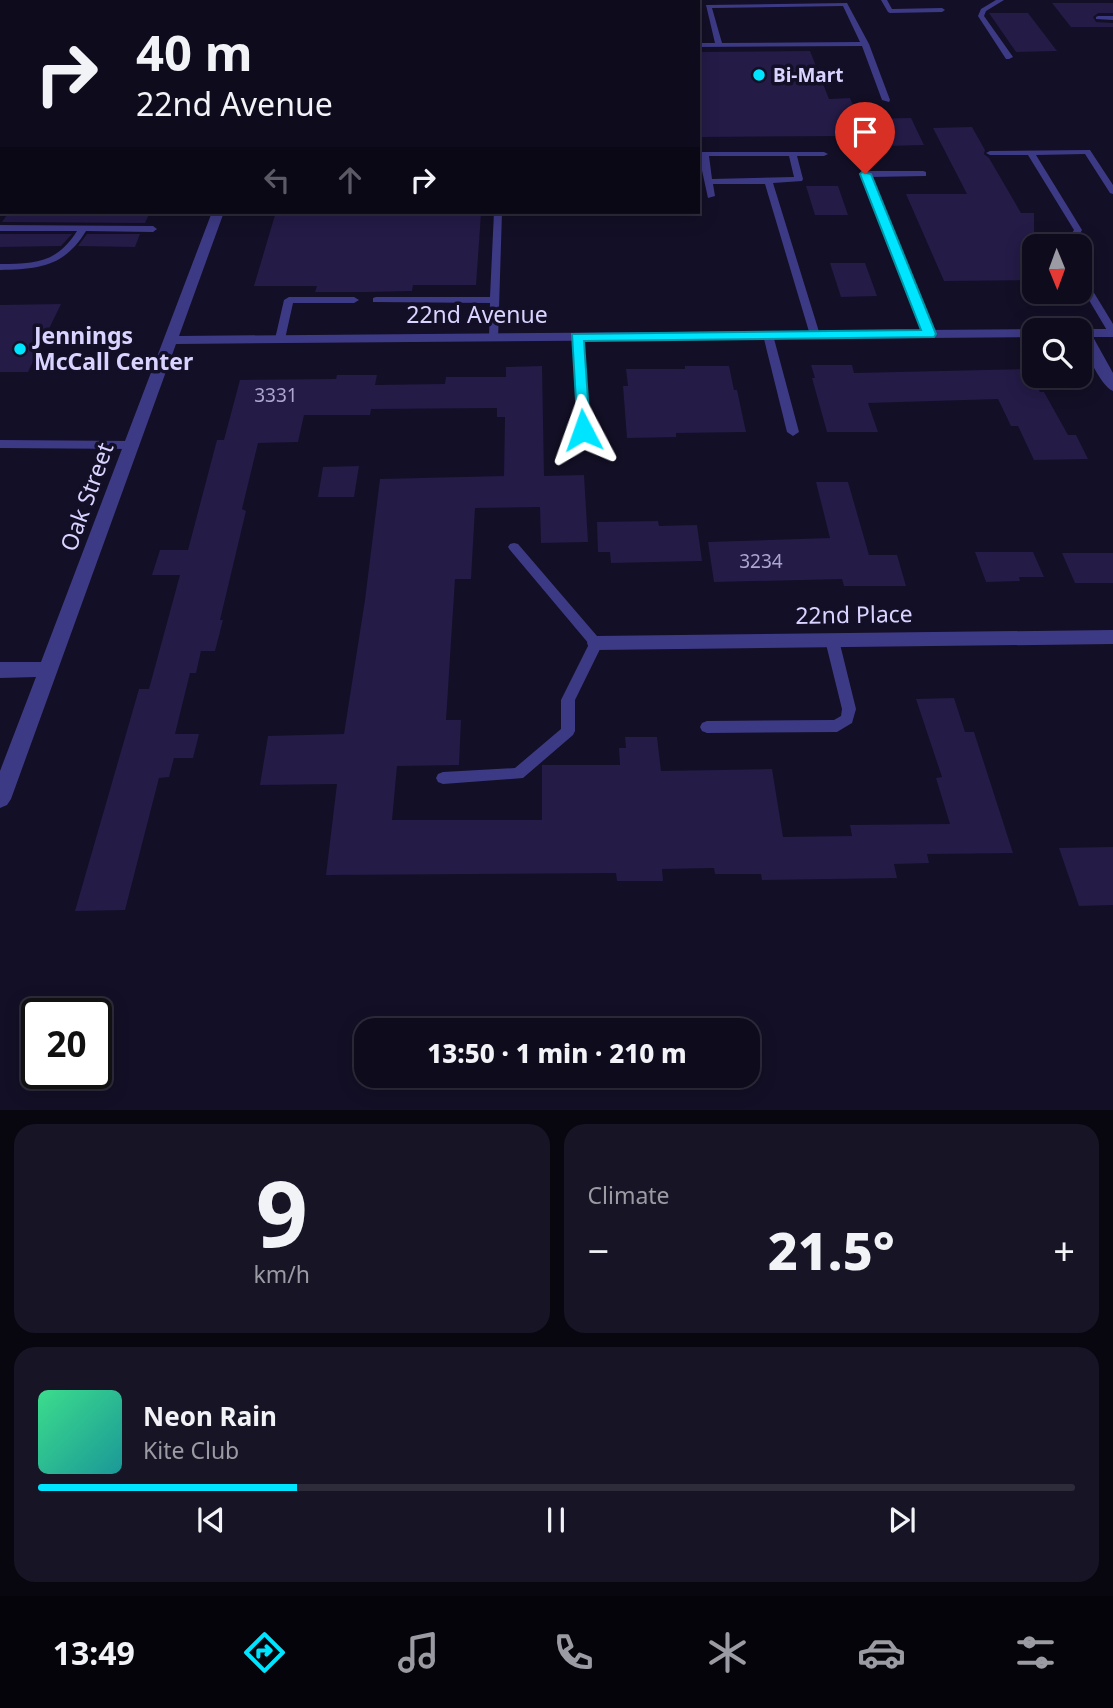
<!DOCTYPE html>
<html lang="en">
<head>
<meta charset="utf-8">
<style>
  :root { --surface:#0e0b1c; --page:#171425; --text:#f1f3f6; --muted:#9b9ba3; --line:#2e2b3b; --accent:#00e5ff }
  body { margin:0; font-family:"Noto Sans",sans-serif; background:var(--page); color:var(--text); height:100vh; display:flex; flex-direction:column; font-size:26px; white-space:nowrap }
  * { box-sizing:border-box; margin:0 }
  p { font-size:23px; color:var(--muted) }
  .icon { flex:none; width:38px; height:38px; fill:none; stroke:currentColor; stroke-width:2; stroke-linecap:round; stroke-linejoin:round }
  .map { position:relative; height:1110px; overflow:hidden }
  .panel { display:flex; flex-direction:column; gap:14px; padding:14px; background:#08060f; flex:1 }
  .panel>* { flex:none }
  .guide { position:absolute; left:0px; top:0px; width:700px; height:214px; box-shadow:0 4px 18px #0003,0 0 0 2px var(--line); background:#0e0b1c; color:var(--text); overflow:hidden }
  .needle { width:46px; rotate:179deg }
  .buttons { position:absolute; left:1022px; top:234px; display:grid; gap:14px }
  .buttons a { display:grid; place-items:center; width:70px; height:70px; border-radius:14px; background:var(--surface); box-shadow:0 4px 18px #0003,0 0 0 2px var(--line); font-size:35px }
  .speed { position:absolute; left:21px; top:998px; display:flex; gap:14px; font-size:35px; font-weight:700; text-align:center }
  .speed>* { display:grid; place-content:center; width:91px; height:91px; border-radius:50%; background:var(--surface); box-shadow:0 4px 18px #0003,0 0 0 2px var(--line); line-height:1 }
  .speed .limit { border:4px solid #111; border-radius:10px; background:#fff; color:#111 }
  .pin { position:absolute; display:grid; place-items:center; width:60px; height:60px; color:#fff; margin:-72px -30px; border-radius:50% 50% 50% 0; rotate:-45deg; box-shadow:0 0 7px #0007 }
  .pin .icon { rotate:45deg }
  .me { position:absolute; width:77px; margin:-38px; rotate:356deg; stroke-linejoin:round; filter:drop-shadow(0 0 5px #0008) }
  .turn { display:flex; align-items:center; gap:24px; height:147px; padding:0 21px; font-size:32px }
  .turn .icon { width:91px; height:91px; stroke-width:2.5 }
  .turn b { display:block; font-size:49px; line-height:60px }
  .lanes { display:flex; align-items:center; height:66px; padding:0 21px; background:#0003; justify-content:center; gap:35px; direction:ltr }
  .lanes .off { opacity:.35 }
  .big { font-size:52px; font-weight:800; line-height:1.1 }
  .panel .card { flex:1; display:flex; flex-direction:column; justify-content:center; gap:10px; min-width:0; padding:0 24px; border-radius:21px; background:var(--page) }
  .panel .dial { align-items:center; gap:0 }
  .dial b { font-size:91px; line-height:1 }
  .song { display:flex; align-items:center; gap:21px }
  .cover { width:84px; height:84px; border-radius:10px; background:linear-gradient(135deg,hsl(150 70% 55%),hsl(180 70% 35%)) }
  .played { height:7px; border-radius:4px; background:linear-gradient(90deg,var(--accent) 25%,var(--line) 25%) }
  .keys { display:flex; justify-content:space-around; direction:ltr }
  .heat { display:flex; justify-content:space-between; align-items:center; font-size:38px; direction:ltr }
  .panel .tiles { flex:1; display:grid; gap:14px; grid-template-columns:1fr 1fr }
  .card:last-child { grid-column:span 2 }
  .trip { position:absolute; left:354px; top:1018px; width:406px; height:70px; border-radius:21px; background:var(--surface); box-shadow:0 4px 18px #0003,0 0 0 2px var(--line); font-weight:800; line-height:70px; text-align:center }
  .menu { display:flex; height:112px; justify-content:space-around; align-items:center; background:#06040b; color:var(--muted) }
  .menu .icon { width:49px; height:49px }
  .menu .selected { color:var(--accent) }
  .menu b { font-size:32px; color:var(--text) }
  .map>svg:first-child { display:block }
</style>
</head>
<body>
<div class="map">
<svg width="1113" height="1110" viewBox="0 0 1113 1110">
  <rect width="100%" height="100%" fill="#130f26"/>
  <g fill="#241b47">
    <polygon points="1052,3 1113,3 1113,13 1098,13 1093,17 1096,22 1113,23 1113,27 1071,27"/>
    <polygon points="989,13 1028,13 1057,51 1016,52"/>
    <polygon points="810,51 829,99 850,98 859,119 911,118 924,145 845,147 841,136 702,137 698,117 698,52"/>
    <polygon points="972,127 985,150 984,154 989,158 1021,213 1034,213 1034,280 944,281 906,194 967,194 933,128"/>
    <polygon points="806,186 838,186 848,215 815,215"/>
    <polygon points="9,212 150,212 145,223 2,222"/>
    <polygon points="334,212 481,214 476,285 413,285 412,291 368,292 315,292 317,286 254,286 275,215 333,215"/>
    <polygon points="0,234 72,234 61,246 0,247"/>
    <polygon points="87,234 140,234 135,247 78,246"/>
    <polygon points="830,263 865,263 877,296 841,297"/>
    <polygon points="61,304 28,372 0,372 0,305"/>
    <polygon points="811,365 852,365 854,373 1028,369 1040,392 1044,392 1068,435 1076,435 1088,459 1034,460 1018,426 1011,426 998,399 868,403 878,432 827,432 812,378 815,378"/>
    <polygon points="542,366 544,476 584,475 588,542 541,543 540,507 475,508 471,579 455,579 446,720 461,720 459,765 397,766 392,820 542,820 542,765 620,765 619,748 626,748 625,737 657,737 661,771 772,769 783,837 852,836 850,825 950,824 936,778 942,777 916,699 954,698 965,732 974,732 1013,853 927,854 929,863 894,864 897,878 762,880 761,874 715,874 714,868 662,869 663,881 617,881 616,873 326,875 337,784 260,785 268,736 344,734 365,600 380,479 504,476 505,417 497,417 497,408 371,409 370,415 304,415 298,442 258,443 242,509 246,511 220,620 223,620 215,651 201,651 196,673 190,673 175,734 199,734 193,758 174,758 169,777 159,778 125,910 75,911 139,689 149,689 180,575 152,575 160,550 188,550 217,440 224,440 240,380 336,379 337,375 377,375 375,385 445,384 446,377 506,377 506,367"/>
    <polygon points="685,366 729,366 734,390 737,390 746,432 676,433 676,437 627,438 623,386 628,386 626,369 685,369"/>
    <polygon points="359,466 354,497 318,497 323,467"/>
    <polygon points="816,482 848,482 869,555 897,555 906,586 844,586 842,579 714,582 708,542 830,538"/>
    <polygon points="658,521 659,526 697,525 702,561 611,563 610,552 598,552 597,522"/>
    <polygon points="975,552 1033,552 1044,577 1019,577 1020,581 986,582"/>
    <polygon points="1062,553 1113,553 1113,583 1075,583"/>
    <polygon points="1113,847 1113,905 1079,906 1059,848"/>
  </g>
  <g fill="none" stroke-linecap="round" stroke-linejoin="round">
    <g fill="#3d3a85" fill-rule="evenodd">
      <rect x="520" y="0" width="6" height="2"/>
      <polygon points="659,0 665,0 666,2 660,2"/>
      <polygon points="881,0 887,0 892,9 942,8 945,10 942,12 890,13 888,12"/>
      <polygon points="996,0 1004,0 986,11 984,16 1013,57 1009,59 1006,59 978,16 981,9"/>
      <path d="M 847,3 L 869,44 L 890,100 L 889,102 L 882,100 L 862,46 L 698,47 L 698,43 L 715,43 L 706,5 ZM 843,6 L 860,42 L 722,43 L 712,8 Z"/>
      <polygon points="1098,16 1113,16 1113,20 1096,19 1096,17"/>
      <polygon points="1090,150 1113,185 1113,194 1110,193 1085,154 1036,155 1082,230 1072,247 1063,247 1074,230 1028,155 990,155 986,153 990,151"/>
      <path d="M 698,152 L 824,152 L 828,154 L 824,156 L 797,156 L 803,179 L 802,181 L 773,183 L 820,335 L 819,337 L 815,338 L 810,335 L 765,184 L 713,184 L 715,196 L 708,198 ZM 709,156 L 789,156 L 794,177 L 712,179 Z"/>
      <polygon points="923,171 926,172 926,176 870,177 935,334 930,337 925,334 861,174 865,171"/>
      <polygon points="494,212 502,212 498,340 494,341 489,338 490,303 373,302 373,298 376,297 490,297"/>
      <path d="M 0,225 L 153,226 L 157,229 L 153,232 L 86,231 C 64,267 39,269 0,270 L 0,264 C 35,264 57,263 77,231 L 0,231 Z"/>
      <polygon points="1080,275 1085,278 1113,324 1113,335 1108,332 1080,285"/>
      <polygon points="289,297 354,297 359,300 354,303 293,303 285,339 280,342 275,339 284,300"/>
      <polygon points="768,332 773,335 799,432 793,436 787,432 763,335"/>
      <polygon points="577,334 582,337 588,430 583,434 578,430 572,337"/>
      <polygon points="0,440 133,441 139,445 133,449 0,448"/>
      <polygon points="514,543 518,544 603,643 575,700 575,731 573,735 523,778 443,784 438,782 436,778 438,774 443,772 515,768 561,729 561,700 589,644 510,550 508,547 510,544"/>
      <polygon points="832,635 837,636 839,640 856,709 852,723 837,732 707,733 702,731 700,727 702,723 707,721 834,720 841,716 842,709 825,640 827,636"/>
    </g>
    <g fill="#3d3a85" fill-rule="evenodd">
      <polygon points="290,0 300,0 289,2"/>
      <polygon points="212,212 224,212 179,336 1034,329 1040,331 1034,331 1034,337 176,344 11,799 7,805 0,808 0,771 36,677 0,678 0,662 41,662"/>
      <path d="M 1080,329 L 1113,329 L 1113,337 L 1093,337 L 1113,373 L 1113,391 C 1101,387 1080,343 1080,331 L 1074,331 Z"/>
      <polygon points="1113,630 1113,644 596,650 589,648 587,643 589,638 596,636"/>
    </g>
  </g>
  <polygon fill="#00e5ff" stroke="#0095a6" stroke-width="2" points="862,172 871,174 936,334 934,337 584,341 590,430 588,434 578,434 572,334 921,330 860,174"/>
  <g fill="#00e5ff" stroke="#130f26" stroke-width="2.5">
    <circle cx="759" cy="75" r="7"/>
    <circle cx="20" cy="349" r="7"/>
  </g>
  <g text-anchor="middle" stroke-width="7" stroke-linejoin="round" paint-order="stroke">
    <g font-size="19" font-weight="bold" fill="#d9d4ff" stroke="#130f26" text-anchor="start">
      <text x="773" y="82">Bi-Mart</text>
    </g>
    <g font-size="19" fill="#aca6d1">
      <text x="276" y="402">3331</text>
      <text x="761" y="568">3234</text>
    </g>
    <g font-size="23" fill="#d9d4ff" stroke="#130f26">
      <text x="477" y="323">22nd Avenue</text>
      <text transform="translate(87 497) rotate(-70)" y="8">Oak Street</text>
      <text transform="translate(854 615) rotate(-1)" y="8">22nd Place</text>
    </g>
    <g font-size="23" font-weight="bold" fill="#d9d4ff" stroke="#130f26" text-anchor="start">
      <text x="34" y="344">Jennings<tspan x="34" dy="26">McCall Center</tspan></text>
    </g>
  </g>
</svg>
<div class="buttons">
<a><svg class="needle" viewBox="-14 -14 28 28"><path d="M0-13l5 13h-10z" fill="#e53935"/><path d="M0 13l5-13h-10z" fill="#9b9ba3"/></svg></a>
<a><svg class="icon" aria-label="search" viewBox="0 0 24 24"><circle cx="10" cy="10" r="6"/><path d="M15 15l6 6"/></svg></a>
</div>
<div class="speed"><div class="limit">20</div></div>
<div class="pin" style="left:865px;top:174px;background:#d93025"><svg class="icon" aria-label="arrive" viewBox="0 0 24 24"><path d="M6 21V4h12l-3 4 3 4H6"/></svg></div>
<svg class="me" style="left:583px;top:430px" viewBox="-20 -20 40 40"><path d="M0-17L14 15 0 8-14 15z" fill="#00e5ff" stroke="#fff" stroke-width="4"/></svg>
<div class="trip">13:50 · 1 min · 210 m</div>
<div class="guide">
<div class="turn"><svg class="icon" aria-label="right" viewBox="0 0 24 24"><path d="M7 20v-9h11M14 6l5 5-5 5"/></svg><div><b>40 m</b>22nd Avenue</div></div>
<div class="lanes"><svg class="icon off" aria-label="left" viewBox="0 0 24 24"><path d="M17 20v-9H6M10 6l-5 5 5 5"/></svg><svg class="icon off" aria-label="ahead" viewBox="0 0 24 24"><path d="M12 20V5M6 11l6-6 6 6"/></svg><svg class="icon" aria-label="right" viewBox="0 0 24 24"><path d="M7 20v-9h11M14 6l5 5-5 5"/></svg></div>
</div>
</div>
<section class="panel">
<div class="tiles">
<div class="card dial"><b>9</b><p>km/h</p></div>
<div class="card"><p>Climate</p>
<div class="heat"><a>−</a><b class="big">21.5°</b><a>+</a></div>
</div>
<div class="card">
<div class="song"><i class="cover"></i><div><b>Neon Rain</b><p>Kite Club</p></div></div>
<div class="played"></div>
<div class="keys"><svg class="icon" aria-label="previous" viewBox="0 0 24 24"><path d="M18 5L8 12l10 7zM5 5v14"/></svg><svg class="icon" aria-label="pause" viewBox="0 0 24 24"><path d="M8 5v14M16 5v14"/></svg><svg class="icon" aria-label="next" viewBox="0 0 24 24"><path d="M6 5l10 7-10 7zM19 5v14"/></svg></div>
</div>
</div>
</section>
<nav class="menu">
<b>13:49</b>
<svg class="icon selected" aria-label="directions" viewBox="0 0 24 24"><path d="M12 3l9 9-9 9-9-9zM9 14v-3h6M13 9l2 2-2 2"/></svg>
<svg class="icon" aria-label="music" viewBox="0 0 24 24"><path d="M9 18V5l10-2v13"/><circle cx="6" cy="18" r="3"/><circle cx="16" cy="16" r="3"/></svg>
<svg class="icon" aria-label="phone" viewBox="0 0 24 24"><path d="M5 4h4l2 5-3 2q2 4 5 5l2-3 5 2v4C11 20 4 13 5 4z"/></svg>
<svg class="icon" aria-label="climate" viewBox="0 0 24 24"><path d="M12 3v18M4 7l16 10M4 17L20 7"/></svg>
<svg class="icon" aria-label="car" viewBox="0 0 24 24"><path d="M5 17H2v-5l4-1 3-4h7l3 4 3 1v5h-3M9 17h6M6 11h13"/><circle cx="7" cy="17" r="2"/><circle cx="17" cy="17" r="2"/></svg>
<svg class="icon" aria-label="filters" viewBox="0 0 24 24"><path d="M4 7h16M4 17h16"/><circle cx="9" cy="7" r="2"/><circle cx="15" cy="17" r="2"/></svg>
</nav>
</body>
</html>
